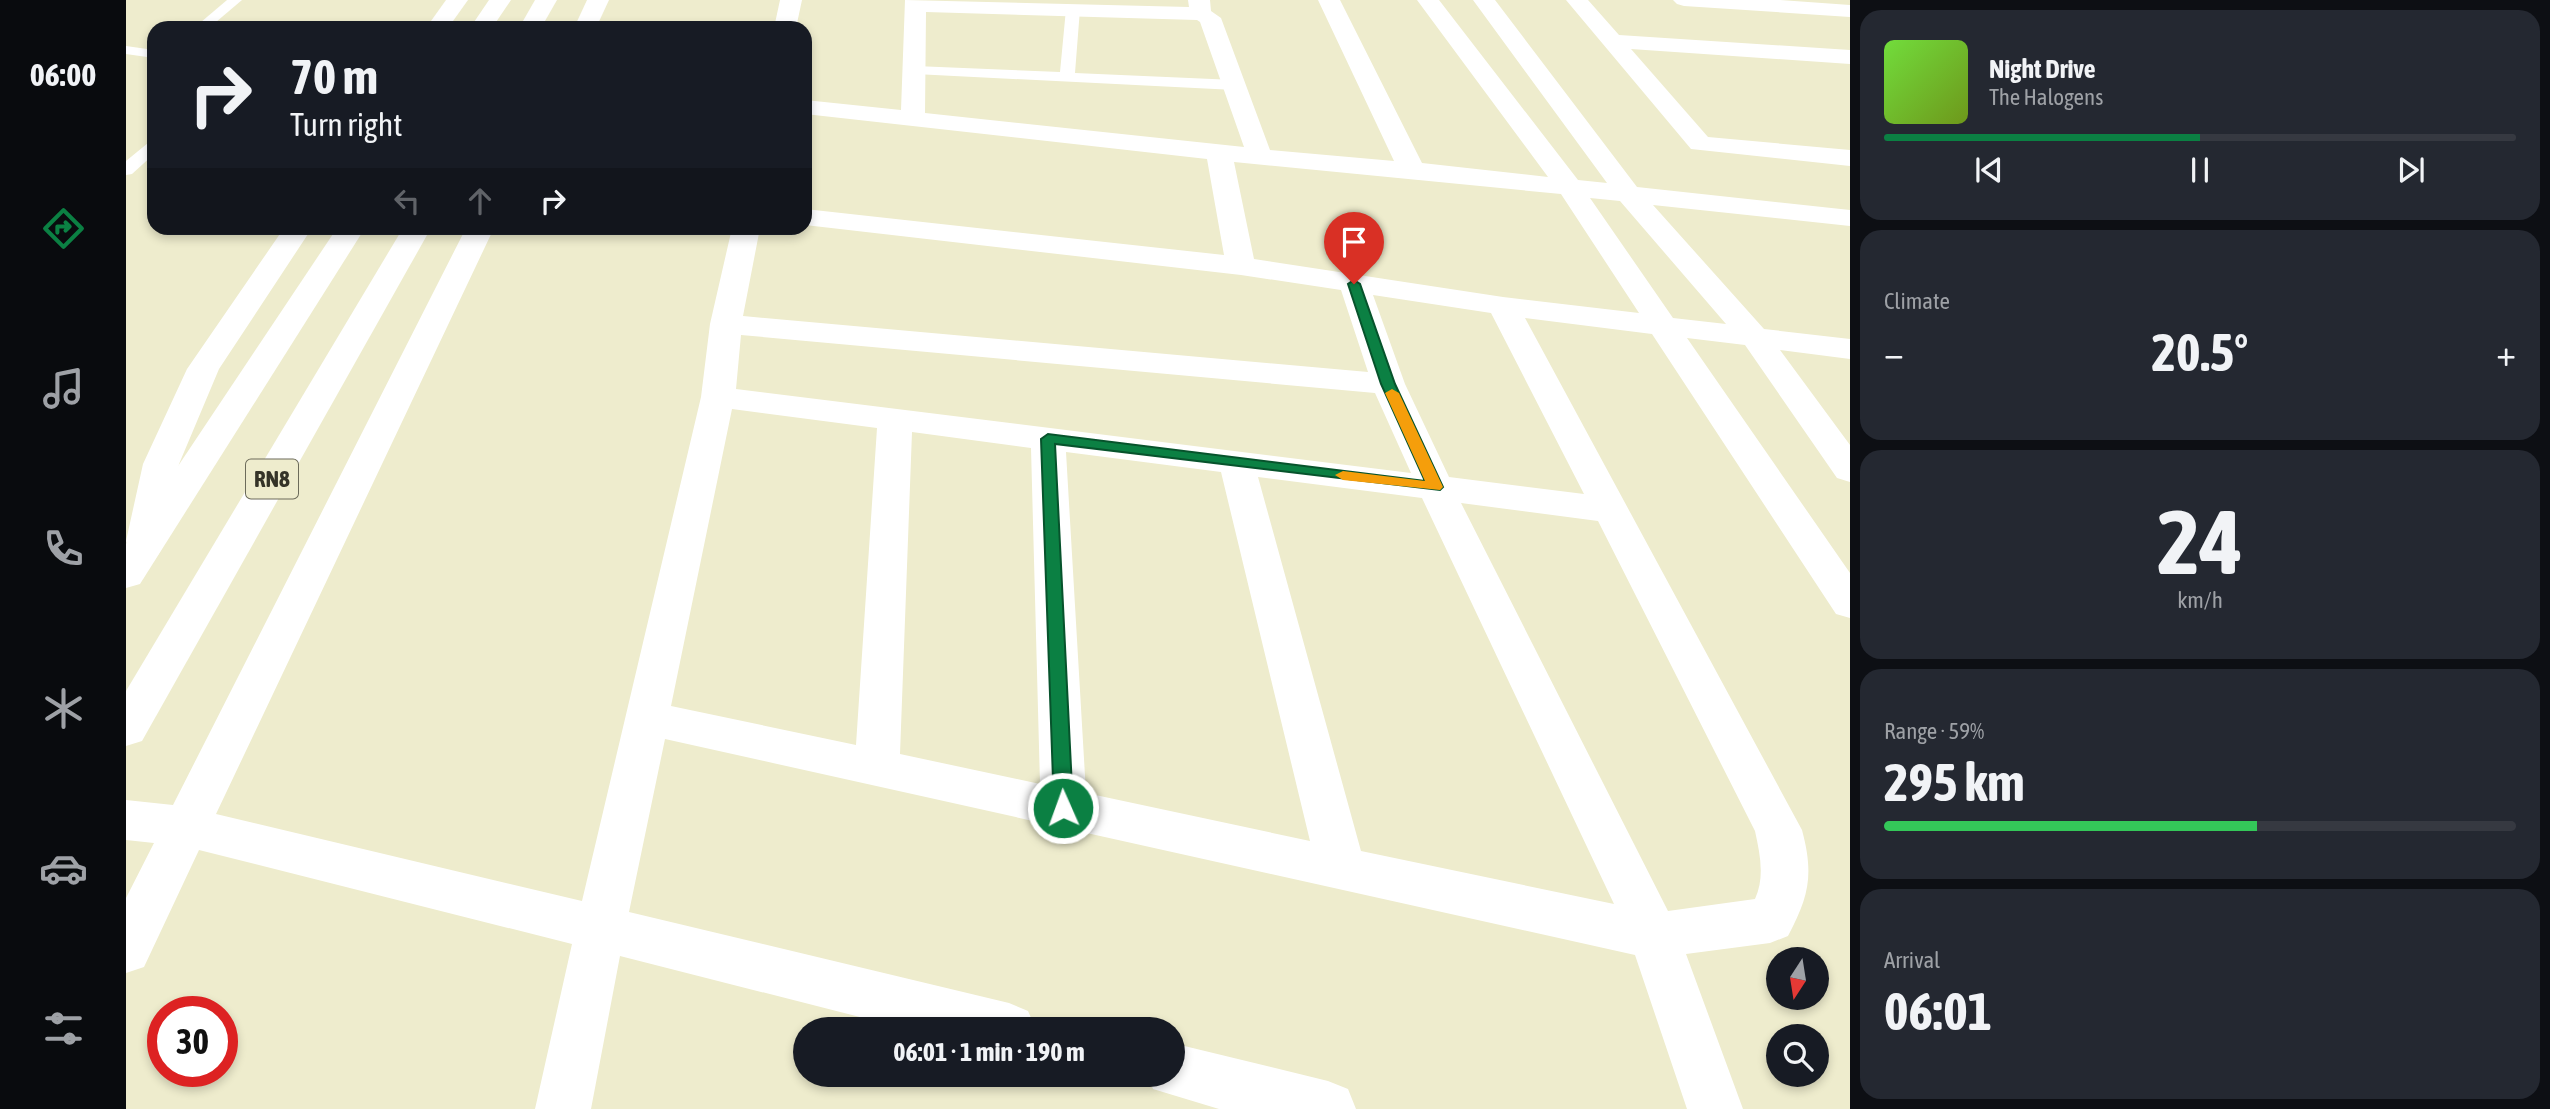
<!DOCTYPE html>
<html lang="en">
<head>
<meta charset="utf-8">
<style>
  :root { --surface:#171b24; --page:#242831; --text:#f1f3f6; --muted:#9ea1a6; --line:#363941; --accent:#0b8043 }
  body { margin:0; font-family:"Asap Condensed",sans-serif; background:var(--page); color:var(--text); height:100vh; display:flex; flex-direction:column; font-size:26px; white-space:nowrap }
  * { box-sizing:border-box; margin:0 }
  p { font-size:23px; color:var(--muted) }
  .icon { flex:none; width:38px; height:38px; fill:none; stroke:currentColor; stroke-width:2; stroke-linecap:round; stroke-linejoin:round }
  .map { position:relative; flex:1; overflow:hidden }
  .sheet { display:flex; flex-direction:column; gap:10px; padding:10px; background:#0d0f14; width:700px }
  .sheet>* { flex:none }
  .guide { position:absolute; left:21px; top:21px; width:665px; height:214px; border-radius:21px; box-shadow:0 4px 10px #0003; background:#171b24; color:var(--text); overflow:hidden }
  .needle { width:46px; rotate:192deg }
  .fabs { position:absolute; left:1640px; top:947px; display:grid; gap:14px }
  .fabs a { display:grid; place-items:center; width:63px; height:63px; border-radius:50%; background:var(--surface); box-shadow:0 4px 10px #0003; font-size:35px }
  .speed { position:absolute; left:21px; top:996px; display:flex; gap:14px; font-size:35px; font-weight:700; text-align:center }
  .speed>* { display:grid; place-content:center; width:91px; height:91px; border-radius:50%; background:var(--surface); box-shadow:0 4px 10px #0003; line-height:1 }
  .speed .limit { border:10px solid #d22; background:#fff; color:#111 }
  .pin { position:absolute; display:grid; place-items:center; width:60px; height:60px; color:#fff; margin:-72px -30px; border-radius:50% 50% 50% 0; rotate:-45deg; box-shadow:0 0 7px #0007 }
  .pin .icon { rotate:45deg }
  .me { position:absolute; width:77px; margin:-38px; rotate:358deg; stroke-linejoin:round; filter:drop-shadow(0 0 5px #0008) }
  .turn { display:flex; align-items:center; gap:24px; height:147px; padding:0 28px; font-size:32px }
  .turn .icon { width:91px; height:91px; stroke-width:2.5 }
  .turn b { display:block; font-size:49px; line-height:60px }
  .lanes { display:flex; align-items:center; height:66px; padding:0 28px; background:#0003; justify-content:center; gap:35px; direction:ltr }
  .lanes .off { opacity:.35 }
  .big { font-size:52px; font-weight:700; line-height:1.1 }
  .sheet .tile { flex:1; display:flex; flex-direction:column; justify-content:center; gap:10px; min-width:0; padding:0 24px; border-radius:21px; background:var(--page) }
  .sheet .dial { align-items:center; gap:0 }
  .dial b { font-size:91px; line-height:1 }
  .song { display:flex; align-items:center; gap:21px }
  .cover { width:84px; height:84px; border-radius:10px; background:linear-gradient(135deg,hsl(100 70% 55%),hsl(80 70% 35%)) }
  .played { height:7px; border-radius:4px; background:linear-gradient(90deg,var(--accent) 50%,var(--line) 50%) }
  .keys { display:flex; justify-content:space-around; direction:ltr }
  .heat { display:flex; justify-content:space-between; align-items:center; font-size:38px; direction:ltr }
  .charge { height:10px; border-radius:5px; background:linear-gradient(90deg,#34c759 59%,var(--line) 0) }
  .trip { position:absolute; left:667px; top:1017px; width:392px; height:70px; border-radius:35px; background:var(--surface); box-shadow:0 4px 10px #0003; font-weight:700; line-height:70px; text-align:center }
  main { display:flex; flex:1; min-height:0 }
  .menu { display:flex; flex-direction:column; width:126px; justify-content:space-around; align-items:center; background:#090b0e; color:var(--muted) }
  .menu .icon { width:49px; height:49px }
  .menu .current { color:var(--accent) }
  .menu b { font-size:32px; color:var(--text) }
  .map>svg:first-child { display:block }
</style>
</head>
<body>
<main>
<nav class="menu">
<b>06:00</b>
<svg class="icon current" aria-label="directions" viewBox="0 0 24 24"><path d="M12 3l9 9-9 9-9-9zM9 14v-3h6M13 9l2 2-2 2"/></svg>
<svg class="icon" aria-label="music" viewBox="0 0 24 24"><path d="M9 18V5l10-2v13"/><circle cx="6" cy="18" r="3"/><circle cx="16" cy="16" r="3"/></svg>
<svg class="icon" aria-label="phone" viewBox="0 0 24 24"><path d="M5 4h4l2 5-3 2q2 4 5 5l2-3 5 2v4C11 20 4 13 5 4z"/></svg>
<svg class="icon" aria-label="climate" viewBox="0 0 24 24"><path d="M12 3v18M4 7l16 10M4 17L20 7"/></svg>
<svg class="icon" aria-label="car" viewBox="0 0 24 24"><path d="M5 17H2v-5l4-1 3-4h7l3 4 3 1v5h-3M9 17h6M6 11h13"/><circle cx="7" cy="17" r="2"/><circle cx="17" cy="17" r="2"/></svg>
<svg class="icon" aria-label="filters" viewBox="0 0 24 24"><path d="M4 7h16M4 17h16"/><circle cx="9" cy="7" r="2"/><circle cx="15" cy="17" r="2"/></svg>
</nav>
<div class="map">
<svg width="1724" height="1109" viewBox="0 0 1724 1109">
  <rect width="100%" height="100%" fill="#eeeccd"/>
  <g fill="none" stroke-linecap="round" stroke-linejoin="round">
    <g fill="#fff" fill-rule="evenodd">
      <polygon points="101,0 116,0 83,28 68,28"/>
      <polygon points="947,5 954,9 949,73 1109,80 1117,85 1109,90 789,74 782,70 789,66 934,72 940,9"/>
      <polygon points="0,46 28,50 28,58 0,54"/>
      <polygon points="28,141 28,154 6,174 0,175 0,161 22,143"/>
    </g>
    <g fill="#fff" fill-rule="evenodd">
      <polygon points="320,0 342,0 322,28 300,28"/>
      <polygon points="461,0 483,0 470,28 448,28"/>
      <polygon points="654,0 676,0 670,28 648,28"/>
      <path d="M 779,0 L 1063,7 L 1062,0 L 1084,0 L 1085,11 L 1095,18 L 1144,150 L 1268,161 L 1192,0 L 1214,0 L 1296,163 L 1422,177 L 1291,0 L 1313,0 L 1452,180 L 1481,183 L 1347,0 L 1369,0 L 1511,187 L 1724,210 L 1724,226 L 1527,205 L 1638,329 L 1724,339 L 1724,359 L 1654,350 L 1724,445 L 1724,482 L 1711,478 L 1619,345 L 1561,338 L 1724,573 L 1724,618 L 1710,614 L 1526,334 L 1399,318 L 1676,830 C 1688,875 1683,896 1662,936 L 1644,943 L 1560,954 L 1617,1109 L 1561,1109 L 1509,955 L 539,739 L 503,912 L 883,1003 L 902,1011 L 910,1029 L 781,1029 L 494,956 L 465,1109 L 409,1109 L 446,944 L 73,850 L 18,967 L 0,973 L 0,898 L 28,843 L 0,840 L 0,800 L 47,805 L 340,228 L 368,228 L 90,814 L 456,901 L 575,397 L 584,324 L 606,228 L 634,228 L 617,316 L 1242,372 L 1215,290 L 1115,275 L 679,225 L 679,209 L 1098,255 L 1081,159 L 679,114 L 679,100 L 775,110 ZM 800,12 L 1071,20 L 1074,22 L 1118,147 L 799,113 ZM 1108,162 L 1435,194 L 1513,313 L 1377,297 L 1128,259 ZM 1464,198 L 1494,201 L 1600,324 L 1547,318 ZM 1247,295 L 1365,313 L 1458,494 L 1323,477 L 1279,384 ZM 615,335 L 1249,393 L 1285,473 L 610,389 ZM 606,409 L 751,428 L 730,745 L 545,706 ZM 786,432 L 905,448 L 914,784 L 774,754 ZM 940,452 L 1095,472 L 1184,841 L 960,793 ZM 1132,477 L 1296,498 L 1488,904 L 1235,851 ZM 1335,503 L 1472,521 L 1629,831 C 1634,854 1639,877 1629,899 L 1542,911 Z"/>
      <polygon points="1440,0 1462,0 1493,35 1724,50 1724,64 1505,49 1582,137 1724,150 1724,166 1565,149"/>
      <polygon points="1547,0 1654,0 1724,5 1724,17 1558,6 1551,4"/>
      <polygon points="158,228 186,228 93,369 53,464 37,546 32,555 18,559 4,555 0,541 17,464 61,369"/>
      <polygon points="1046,1043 1202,1081 1222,1089 1230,1109 1093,1109 1027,1089 1021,1074 1046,1074"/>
    </g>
    <g fill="#fff" fill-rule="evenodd">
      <polygon points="363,0 385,0 366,28 344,28"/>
      <polygon points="409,0 431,0 415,28 393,28"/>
      <polygon points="211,228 239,228 14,584 0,588 0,544"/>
      <polygon points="277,228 305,228 16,741 0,746 0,691"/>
    </g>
  </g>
  <polygon fill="#0b8043" stroke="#07532c" stroke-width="2" points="1228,280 1234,284 1269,384 1317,487 1314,490 929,444 947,808 944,813 937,816 931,813 928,808 915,439 922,434 1299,481 1255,384 1222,284"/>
  <polygon fill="#f59e0b" points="1266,389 1273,393 1317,487 1314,490 1217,480 1209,475 1217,471 1299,481 1259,393"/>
  <g text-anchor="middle" stroke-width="7" stroke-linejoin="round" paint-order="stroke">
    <rect fill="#eeeccd" stroke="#6c6b5a" stroke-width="2" x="120" y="459.5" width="52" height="39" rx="5"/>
    <g font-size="23" font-weight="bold" fill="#353428">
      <text x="146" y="487">RN8</text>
    </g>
  </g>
</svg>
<div class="fabs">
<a><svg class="needle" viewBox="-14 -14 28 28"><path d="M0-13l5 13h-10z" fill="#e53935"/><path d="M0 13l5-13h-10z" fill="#9ea1a6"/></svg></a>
<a><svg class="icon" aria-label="search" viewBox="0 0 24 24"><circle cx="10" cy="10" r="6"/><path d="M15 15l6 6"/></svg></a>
</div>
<div class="speed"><div class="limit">30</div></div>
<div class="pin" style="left:1228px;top:284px;background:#d93025"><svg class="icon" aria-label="arrive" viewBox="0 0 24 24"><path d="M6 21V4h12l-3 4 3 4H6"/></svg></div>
<svg class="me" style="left:937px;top:808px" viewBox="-20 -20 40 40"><circle r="17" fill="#0b8043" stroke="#fff" stroke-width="3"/><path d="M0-11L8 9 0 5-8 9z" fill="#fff"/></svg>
<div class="trip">06:01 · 1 min · 190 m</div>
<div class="guide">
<div class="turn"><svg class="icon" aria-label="right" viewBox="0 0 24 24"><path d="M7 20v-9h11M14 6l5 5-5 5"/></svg><div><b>70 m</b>Turn right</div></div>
<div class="lanes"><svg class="icon off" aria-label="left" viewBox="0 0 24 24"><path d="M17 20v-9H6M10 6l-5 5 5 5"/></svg><svg class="icon off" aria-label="ahead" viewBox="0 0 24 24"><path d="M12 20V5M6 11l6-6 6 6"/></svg><svg class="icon" aria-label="right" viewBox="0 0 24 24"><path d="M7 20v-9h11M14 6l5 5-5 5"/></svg></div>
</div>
</div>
<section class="sheet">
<div class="tile">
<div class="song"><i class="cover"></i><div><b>Night Drive</b><p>The Halogens</p></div></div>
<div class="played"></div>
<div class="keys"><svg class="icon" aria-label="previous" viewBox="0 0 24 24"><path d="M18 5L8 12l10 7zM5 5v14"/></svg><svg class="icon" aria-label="pause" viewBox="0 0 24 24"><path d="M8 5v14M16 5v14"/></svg><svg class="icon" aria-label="next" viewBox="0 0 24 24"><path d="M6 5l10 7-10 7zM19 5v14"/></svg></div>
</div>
<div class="tile"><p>Climate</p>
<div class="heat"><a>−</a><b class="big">20.5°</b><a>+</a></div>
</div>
<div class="tile dial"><b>24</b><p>km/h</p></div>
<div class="tile"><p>Range · 59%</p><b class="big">295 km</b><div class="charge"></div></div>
<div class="tile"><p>Arrival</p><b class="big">06:01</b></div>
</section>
</main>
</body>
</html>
